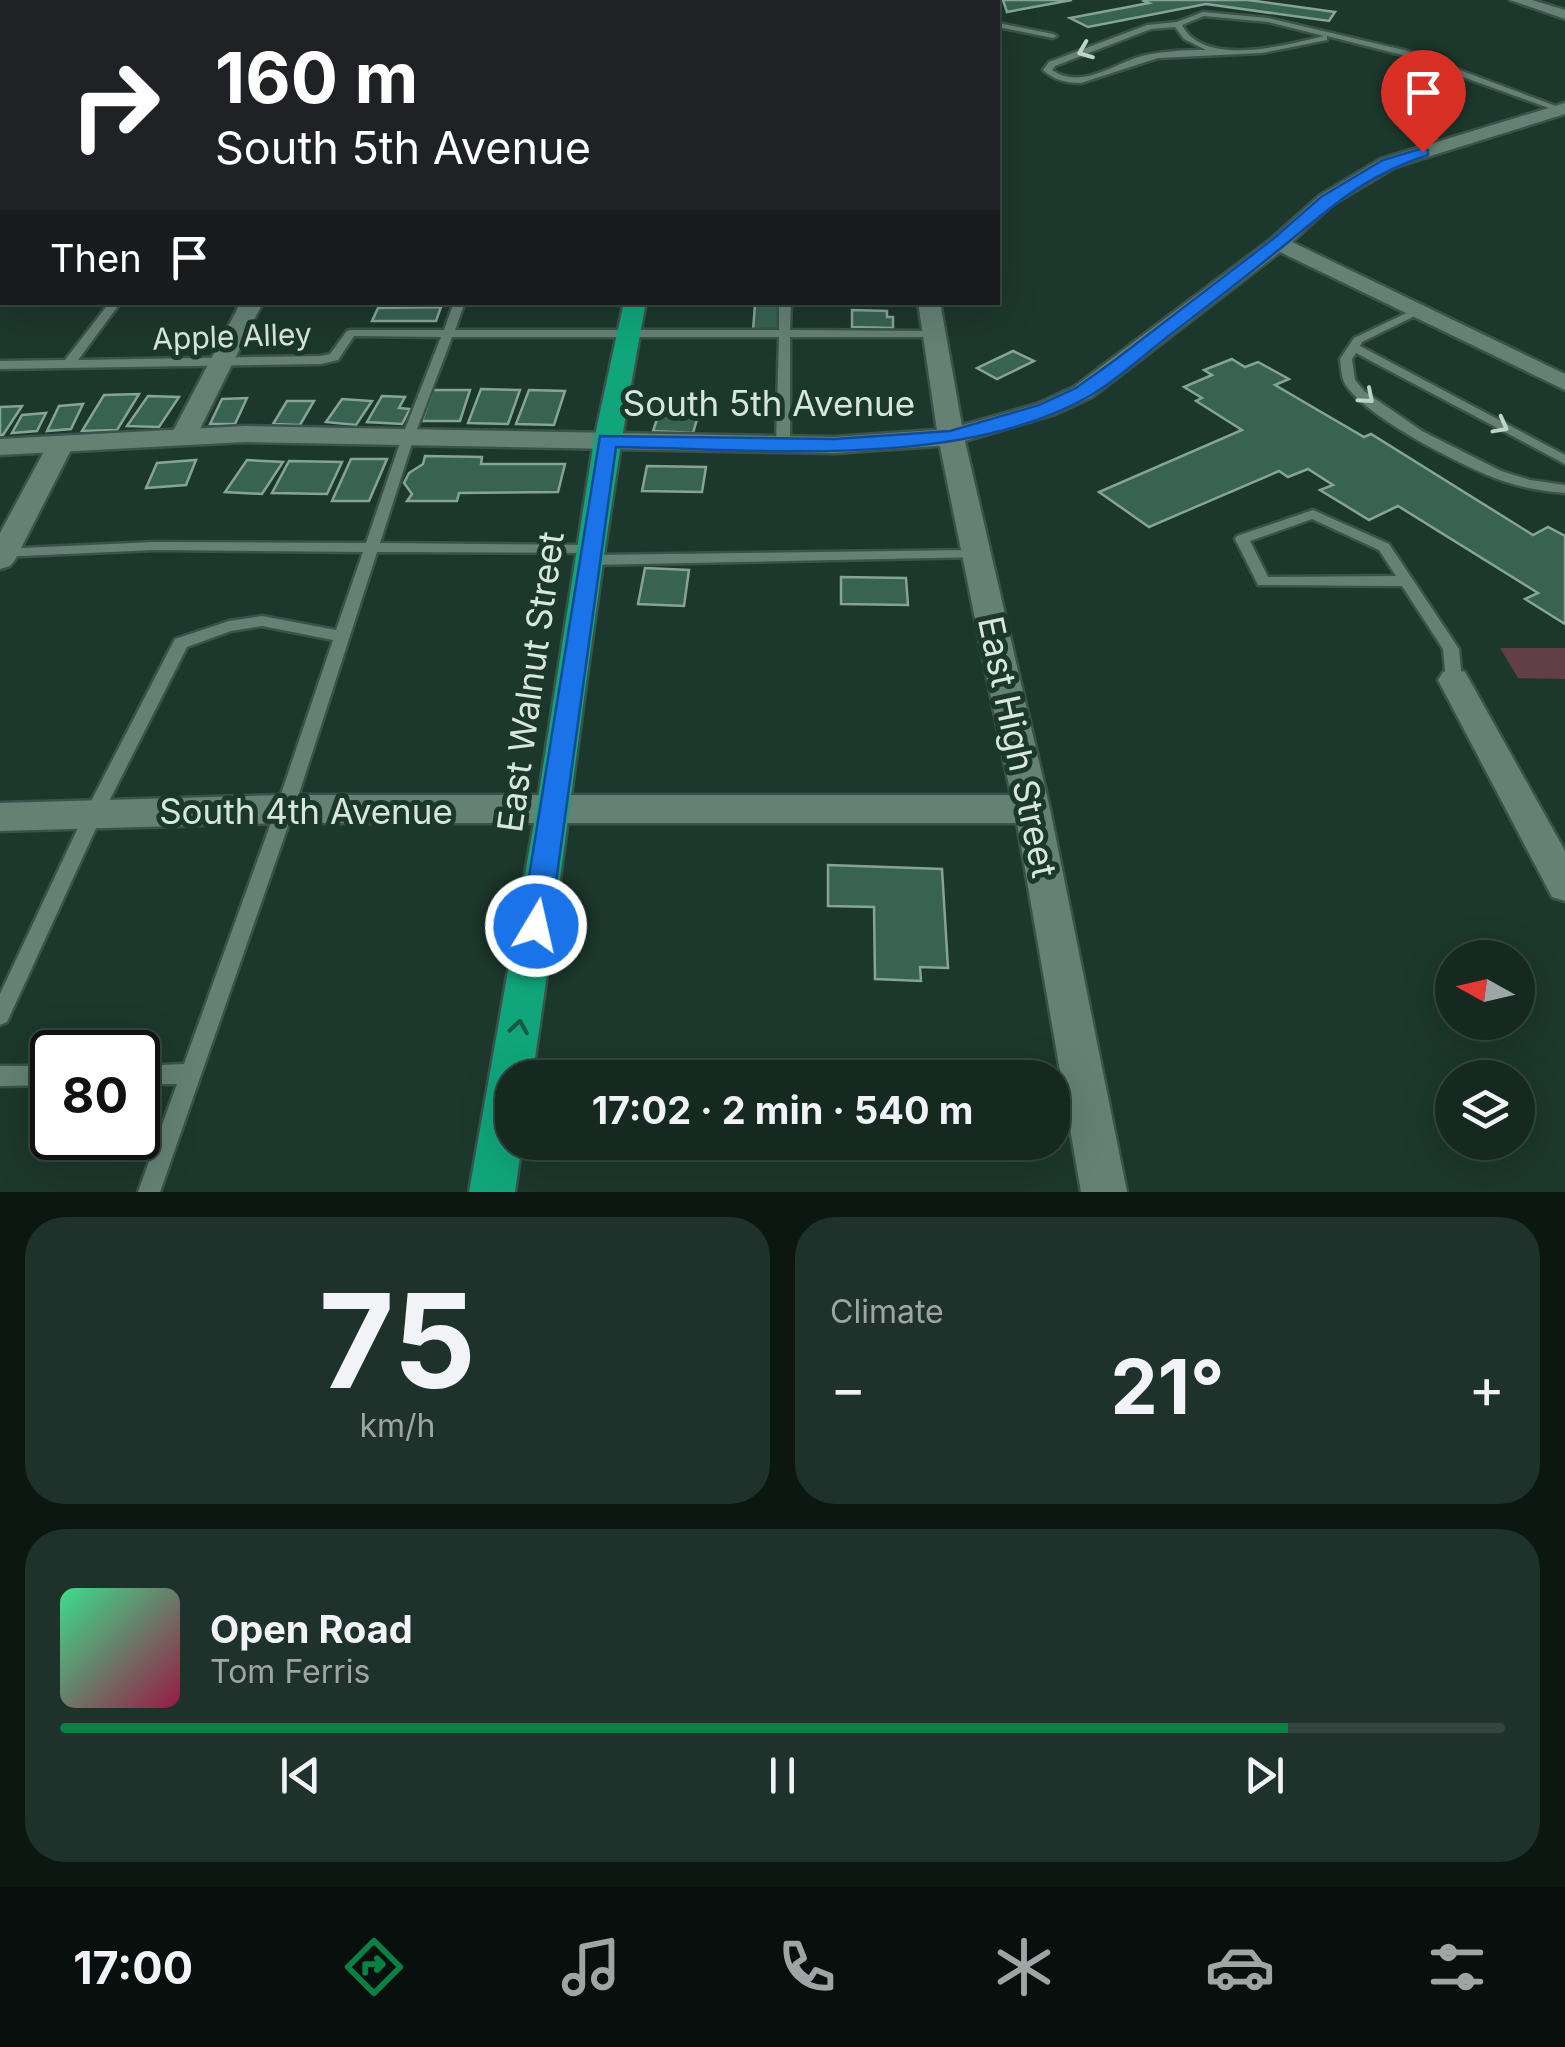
<!DOCTYPE html>
<html lang="en">
<head>
<meta charset="utf-8">
<style>
  :root { --surface:#152921; --page:#1e312a; --text:#f1f3f6; --muted:#9da6a5; --line:#34453f; --accent:#0b8043 }
  body { margin:0; font-family:Inter,sans-serif; background:var(--page); color:var(--text); height:100vh; display:flex; flex-direction:column; font-size:38px; white-space:nowrap }
  * { box-sizing:border-box; margin:0 }
  p { font-size:32px; color:var(--muted) }
  .icon { flex:none; width:55px; height:55px; fill:none; stroke:currentColor; stroke-width:2; stroke-linecap:round; stroke-linejoin:round }
  .map { position:relative; height:1192px; overflow:hidden }
  .side { display:flex; flex-direction:column; gap:25px; padding:25px; background:#0c1712; flex:1 }
  .side>* { flex:none }
  .guide { position:absolute; left:0px; top:0px; width:1000px; height:305px; box-shadow:0 10px 40px #0002,0 0 0 2px var(--line); background:#202124; color:#fff; overflow:hidden }
  .needle { width:65px; rotate:278deg }
  .controls { position:absolute; left:1435px; top:940px; display:grid; gap:20px }
  .controls a { display:grid; place-items:center; width:100px; height:100px; border-radius:50%; background:var(--surface); box-shadow:0 10px 40px #0002,0 0 0 2px var(--line); font-size:50px }
  .speed { position:absolute; left:30px; top:1030px; display:flex; gap:20px; font-size:50px; font-weight:700; text-align:center }
  .speed>* { display:grid; place-content:center; width:130px; height:130px; border-radius:50%; background:var(--surface); box-shadow:0 10px 40px #0002,0 0 0 2px var(--line); line-height:1 }
  .speed .limit { border:5px solid #111; border-radius:15px; background:#fff; color:#111 }
  .pin { position:absolute; display:grid; place-items:center; width:85px; height:85px; color:#fff; margin:-102px -42px; border-radius:50% 50% 50% 0; rotate:-45deg; box-shadow:0 0 10px #0007 }
  .pin .icon { rotate:45deg }
  .me { position:absolute; width:110px; margin:-55px; rotate:9deg; stroke-linejoin:round; filter:drop-shadow(0 0 8px #0008) }
  .turn { display:flex; align-items:center; gap:35px; height:210px; padding:0 50px; font-size:45px }
  .turn .icon { width:130px; height:130px; stroke-width:2.5 }
  .turn b { display:block; font-size:70px; line-height:85px }
  .then { display:flex; align-items:center; height:95px; padding:0 50px; background:#0003; gap:20px; font-size:38px }
  .big { font-size:75px; font-weight:700; line-height:1.1 }
  .side .widget { flex:1; display:flex; flex-direction:column; justify-content:center; gap:15px; min-width:0; padding:0 35px; border-radius:40px; background:var(--page) }
  .side .dial { align-items:center; gap:0 }
  .dial b { font-size:130px; line-height:1 }
  .song { display:flex; align-items:center; gap:30px }
  .cover { width:120px; height:120px; border-radius:15px; background:linear-gradient(135deg,hsl(150 70% 55%),hsl(340 70% 35%)) }
  .played { height:10px; border-radius:5px; background:linear-gradient(90deg,var(--accent) 85%,var(--line) 85%) }
  .keys { display:flex; justify-content:space-around; direction:ltr }
  .heat { display:flex; justify-content:space-between; align-items:center; font-size:55px; direction:ltr }
  .side .tiles { flex:1; display:grid; gap:25px; grid-template-columns:1fr 1fr }
  .widget:last-child { grid-column:span 2 }
  .trip { position:absolute; left:495px; top:1060px; width:575px; height:100px; border-radius:40px; background:var(--surface); box-shadow:0 10px 40px #0002,0 0 0 2px var(--line); font-weight:700; line-height:100px; text-align:center }
  .tabs { display:flex; height:160px; justify-content:space-around; align-items:center; background:#08100d; color:var(--muted) }
  .tabs .icon { width:70px; height:70px }
  .tabs .current { color:var(--accent) }
  .tabs b { font-size:45px; color:var(--text) }
  .map>svg:first-child { display:block }
</style>
</head>
<body>
<div class="map">
<svg width="1565" height="1192" viewBox="0 0 1565 1192">
  <rect width="100%" height="100%" fill="#1c372c"/>
  <polygon fill="#623e48" points="1500,648 1565,648 1565,679 1518,678"/>
  <g fill="#386251" stroke="#85a496" stroke-width="2.5">
    <polygon points="1003,0 1072,0 1007,12"/>
    <polygon points="1142,0 1248,0 1335,12 1329,21 1206,4 1088,27 1070,18 1149,3"/>
    <polygon points="755,304 781,304 781,331 753,331"/>
    <polygon points="441,307 436,321 372,321 378,308"/>
    <polygon points="852,310 887,311 887,317 893,317 893,328 852,327"/>
    <polygon points="1013,351 1034,361 997,379 977,368"/>
    <polygon points="1232,359 1245,367 1258,362 1289,379 1275,385 1364,437 1371,434 1533,535 1548,527 1565,536 1565,624 1525,599 1538,593 1398,506 1369,520 1320,490 1333,485 1308,469 1288,477 1279,471 1149,527 1099,492 1242,430 1196,401 1202,398 1184,387 1212,375 1204,370"/>
    <polygon points="481,389 520,390 508,424 468,423"/>
    <polygon points="433,390 470,390 460,421 422,421"/>
    <polygon points="529,390 565,391 554,425 516,424"/>
    <polygon points="139,394 117,430 82,431 104,395"/>
    <polygon points="148,396 179,397 159,427 127,426"/>
    <polygon points="382,396 405,397 399,408 410,409 402,424 367,422"/>
    <polygon points="247,398 235,424 210,424 222,399"/>
    <polygon points="342,399 372,401 356,425 326,422"/>
    <polygon points="287,401 314,401 300,425 273,424"/>
    <polygon points="83,404 71,429 47,431 59,406"/>
    <polygon points="22,406 3,435 0,435 0,407"/>
    <polygon points="661,407 700,409 693,433 653,431"/>
    <polygon points="46,413 37,431 12,433 22,415"/>
    <polygon points="425,456 482,457 481,464 565,464 558,492 459,493 457,501 407,501 412,494 404,483 409,473 423,464"/>
    <polygon points="351,459 387,459 369,501 332,501"/>
    <polygon points="196,460 186,485 146,488 157,463"/>
    <polygon points="247,460 283,462 262,494 225,492"/>
    <polygon points="289,461 342,462 327,494 272,493"/>
    <polygon points="647,466 706,467 702,492 642,491"/>
    <polygon points="645,568 689,570 684,606 638,604"/>
    <polygon points="841,577 906,578 908,605 841,604"/>
    <polygon points="828,865 942,869 948,968 920,967 921,981 875,979 874,907 828,906"/>
  </g>
  <g fill="none" stroke-linecap="round" stroke-linejoin="round">
    <g stroke="#3a524a" stroke-width="5">
      <g id="lane">
        <polygon points="523,0 531,0 529,2 523,2"/>
        <polygon points="560,0 568,0 566,2 560,2"/>
        <polygon points="963,0 971,0 972,2 965,2"/>
        <path d="M 1203,12 L 1268,18 L 1408,51 L 1564,109 L 1557,111 L 1402,55 L 1327,36 L 1327,40 L 1262,53 L 1158,58 L 1081,83 C 1066,83 1054,80 1043,70 L 1049,62 L 1147,25 L 1177,22 ZM 1204,16 L 1268,22 L 1324,36 C 1287,45 1204,68 1182,25 ZM 1175,27 L 1184,39 L 1206,50 C 1185,50 1163,51 1142,56 C 1113,64 1081,90 1052,70 L 1055,66 L 1151,29 Z"/>
        <rect x="0" y="17" width="2" height="4"/>
        <polygon points="998,23 1053,34 1057,36 1053,38 998,27"/>
        <rect x="0" y="29" width="2" height="4"/>
        <polygon points="2,144 2,152 0,153 0,145"/>
        <rect x="0" y="206" width="2" height="6"/>
        <polygon points="110,302 121,302 78,360 321,356 330,354 347,331 351,330 444,330 454,302 465,302 455,330 779,330 779,302 791,302 790,330 933,331 939,334 933,337 790,337 790,444 783,448 776,444 779,337 452,337 414,437 380,543 591,545 598,549 591,553 377,552 294,809 160,1192 138,1192 177,1084 138,1084 138,1066 184,1064 276,809 333,640 262,626 231,631 187,647 102,815 7,1022 0,1025 0,994 84,815 175,639 229,621 262,616 336,630 363,552 155,550 0,557 0,549 155,542 366,543 402,437 441,337 354,336 338,360 321,364 0,369 0,361 65,360"/>
        <path d="M 1415,309 L 1419,310 L 1419,314 L 1362,342 L 1360,346 L 1565,455 L 1565,464 L 1356,353 L 1352,359 L 1355,380 L 1364,391 L 1422,431 L 1501,471 L 1530,480 L 1565,485 L 1565,493 C 1544,491 1523,488 1503,481 C 1467,469 1361,415 1344,382 C 1341,375 1341,366 1340,359 L 1354,338 Z"/>
        <path d="M 1313,510 L 1389,544 L 1459,649 L 1462,680 L 1460,684 L 1448,684 L 1446,680 L 1443,649 L 1402,586 L 1258,585 L 1235,539 L 1237,536 ZM 1312,519 L 1379,550 L 1396,576 L 1268,577 L 1250,541 Z"/>
        <polygon points="976,550 981,551 983,554 981,557 591,565 584,560 591,555"/>
        <polygon points="0,1066 52,1066 52,1085 0,1086"/>
      </g>
    </g>
    <g stroke="#3a524a" stroke-width="5">
      <g id="street">
        <rect x="0" y="111" width="2" height="10"/>
        <polygon points="2,279 2,294 0,295 0,280"/>
        <polygon points="241,302 263,302 197,435 193,440 175,440 171,435"/>
        <polygon points="918,302 940,302 964,437 1050,809 1127,1192 1081,1192 1017,823 285,823 0,831 0,803 285,795 1011,795 938,437"/>
        <polygon points="61,436 74,444 15,560 10,566 0,569 0,533 48,444"/>
        <polygon points="1454,669 1465,672 1565,851 1565,901 1552,897 1438,680 1443,672"/>
      </g>
    </g>
    <g stroke="#3a524a" stroke-width="5">
      <g id="secondary">
        <polygon points="1510,0 1532,0 1565,10 1565,19"/>
        <polygon points="1565,103 1565,114 1395,167 1333,204 1292,242 1565,374 1565,390 1280,252 1092,397 1055,414 951,445 834,453 245,442 0,455 0,439 245,426 834,437 949,429 1037,404 1074,387 1271,239 1319,196 1381,159"/>
      </g>
    </g>
    <g stroke="#3a524a" stroke-width="5">
      <g id="highway">
        <rect x="685" y="0" width="14" height="2"/>
        <path d="M 624,302 L 646,302 C 597,559 571,819 532,1078 L 512,1078 L 512,1142 L 522,1142 L 515,1192 L 469,1192 L 536,812 L 594,440 Z"/>
      </g>
    </g>
    <use href="#lane" fill="#648174" fill-rule="evenodd"/>
    <use href="#street" fill="#648174" fill-rule="evenodd"/>
    <use href="#secondary" fill="#648174" fill-rule="evenodd"/>
    <use href="#highway" fill="#10a57b" fill-rule="evenodd"/>
  </g>
  <defs><path id="oneway-chevron" d="M-2-3.5L2.5 0L-2 3.5" fill="none" stroke-width="1.6" stroke-linecap="round" stroke-linejoin="round" transform="scale(2.5)"/></defs>
  <g stroke="#c0d3ca">
    <use href="#oneway-chevron" transform="translate(1085 51) rotate(158)"/>
    <use href="#oneway-chevron" transform="translate(1367 397) rotate(41)"/>
    <use href="#oneway-chevron" transform="translate(1501 426) rotate(28)"/>
  </g>
  <use stroke="#185844" href="#oneway-chevron" transform="translate(519 1027) rotate(-81)"/>
  <path fill="#1a73e8" stroke="#114b97" stroke-width="2.5" d="M 1423,148 L 1428,150 L 1428,155 C 1363,176 1332,207 1281,248 C 1242,280 1201,311 1161,342 C 1138,360 1114,382 1088,397 C 957,470 762,449 616,447 L 550,926 L 546,934 L 536,938 L 525,934 L 521,926 L 600,436 L 834,439 L 950,431 L 1039,405 L 1076,388 L 1115,360 L 1273,239 L 1321,197 L 1383,160 Z"/>
  <g text-anchor="middle" stroke-width="10" stroke-linejoin="round" paint-order="stroke">
    <g font-size="30" fill="#d7e7df" stroke="#1c372c">
      <text transform="translate(232 337) rotate(-2)" y="10">Apple Alley</text>
    </g>
    <g font-size="35" fill="#d7e7df" stroke="#1c372c">
      <text x="769" y="416">South 5th Avenue</text>
      <text transform="translate(531 682) rotate(-82)" y="12">East Walnut Street</text>
      <text transform="translate(1017 747) rotate(78)" y="12">East High Street</text>
      <text x="306" y="824">South 4th Avenue</text>
    </g>
  </g>
</svg>
<div class="controls">
<a><svg class="needle" viewBox="-14 -14 28 28"><path d="M0-13l5 13h-10z" fill="#e53935"/><path d="M0 13l5-13h-10z" fill="#9da6a5"/></svg></a>
<a><svg class="icon" aria-label="layers" viewBox="0 0 24 24"><path d="M12 4l9 5-9 5-9-5zM3 14l9 5 9-5"/></svg></a>
</div>
<div class="speed"><div class="limit">80</div></div>
<div class="pin" style="left:1423px;top:152px;background:#d93025"><svg class="icon" aria-label="arrive" viewBox="0 0 24 24"><path d="M6 21V4h12l-3 4 3 4H6"/></svg></div>
<svg class="me" style="left:536px;top:926px" viewBox="-20 -20 40 40"><circle r="17" fill="#1a73e8" stroke="#fff" stroke-width="3"/><path d="M0-11L8 9 0 5-8 9z" fill="#fff"/></svg>
<div class="trip">17:02 · 2 min · 540 m</div>
<div class="guide">
<div class="turn"><svg class="icon" aria-label="right" viewBox="0 0 24 24"><path d="M7 20v-9h11M14 6l5 5-5 5"/></svg><div><b>160 m</b>South 5th Avenue</div></div>
<div class="then">Then<svg class="icon" aria-label="arrive" viewBox="0 0 24 24"><path d="M6 21V4h12l-3 4 3 4H6"/></svg></div>
</div>
</div>
<section class="side">
<div class="tiles">
<div class="widget dial"><b>75</b><p>km/h</p></div>
<div class="widget"><p>Climate</p>
<div class="heat"><a>−</a><b class="big">21°</b><a>+</a></div>
</div>
<div class="widget">
<div class="song"><i class="cover"></i><div><b>Open Road</b><p>Tom Ferris</p></div></div>
<div class="played"></div>
<div class="keys"><svg class="icon" aria-label="previous" viewBox="0 0 24 24"><path d="M18 5L8 12l10 7zM5 5v14"/></svg><svg class="icon" aria-label="pause" viewBox="0 0 24 24"><path d="M8 5v14M16 5v14"/></svg><svg class="icon" aria-label="next" viewBox="0 0 24 24"><path d="M6 5l10 7-10 7zM19 5v14"/></svg></div>
</div>
</div>
</section>
<nav class="tabs">
<b>17:00</b>
<svg class="icon current" aria-label="directions" viewBox="0 0 24 24"><path d="M12 3l9 9-9 9-9-9zM9 14v-3h6M13 9l2 2-2 2"/></svg>
<svg class="icon" aria-label="music" viewBox="0 0 24 24"><path d="M9 18V5l10-2v13"/><circle cx="6" cy="18" r="3"/><circle cx="16" cy="16" r="3"/></svg>
<svg class="icon" aria-label="phone" viewBox="0 0 24 24"><path d="M5 4h4l2 5-3 2q2 4 5 5l2-3 5 2v4C11 20 4 13 5 4z"/></svg>
<svg class="icon" aria-label="climate" viewBox="0 0 24 24"><path d="M12 3v18M4 7l16 10M4 17L20 7"/></svg>
<svg class="icon" aria-label="car" viewBox="0 0 24 24"><path d="M5 17H2v-5l4-1 3-4h7l3 4 3 1v5h-3M9 17h6M6 11h13"/><circle cx="7" cy="17" r="2"/><circle cx="17" cy="17" r="2"/></svg>
<svg class="icon" aria-label="filters" viewBox="0 0 24 24"><path d="M4 7h16M4 17h16"/><circle cx="9" cy="7" r="2"/><circle cx="15" cy="17" r="2"/></svg>
</nav>
</body>
</html>
